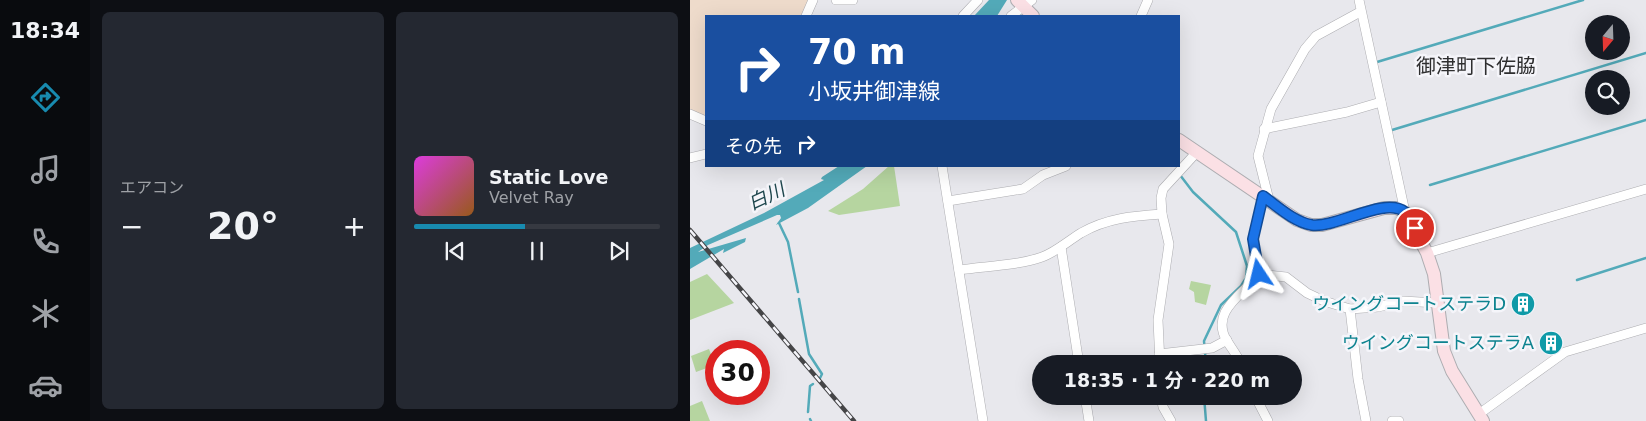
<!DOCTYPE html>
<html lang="ja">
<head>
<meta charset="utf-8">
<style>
  :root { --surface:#171b24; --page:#242831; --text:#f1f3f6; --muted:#9ea1a6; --line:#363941; --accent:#188baf }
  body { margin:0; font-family:"DejaVu Sans","Noto Sans JP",sans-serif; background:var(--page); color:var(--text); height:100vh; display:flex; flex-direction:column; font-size:19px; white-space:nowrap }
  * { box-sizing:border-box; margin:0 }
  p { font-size:16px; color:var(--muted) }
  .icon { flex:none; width:28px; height:28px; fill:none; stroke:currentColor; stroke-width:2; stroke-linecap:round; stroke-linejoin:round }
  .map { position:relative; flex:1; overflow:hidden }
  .side { display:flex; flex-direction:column; gap:12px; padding:12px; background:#0d0f14; width:600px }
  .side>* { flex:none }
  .banner { position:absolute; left:15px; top:15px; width:475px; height:152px; border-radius:0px; box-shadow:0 5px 20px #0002; background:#1a4fa0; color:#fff; overflow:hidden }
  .needle { width:32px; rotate:199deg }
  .buttons { position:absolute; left:895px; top:15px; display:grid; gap:10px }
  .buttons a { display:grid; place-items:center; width:45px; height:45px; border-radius:50%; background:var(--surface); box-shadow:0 5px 20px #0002; font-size:25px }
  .speed { position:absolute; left:15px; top:340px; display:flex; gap:10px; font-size:25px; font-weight:700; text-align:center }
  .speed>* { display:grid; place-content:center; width:65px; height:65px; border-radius:50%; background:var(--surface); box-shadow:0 5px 20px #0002; line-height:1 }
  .speed .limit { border:8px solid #d22; background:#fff; color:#111 }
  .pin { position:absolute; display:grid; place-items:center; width:42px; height:42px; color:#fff; margin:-21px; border:2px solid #fff; border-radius:50%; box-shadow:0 1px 5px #0007 }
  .me { position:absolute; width:55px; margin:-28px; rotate:350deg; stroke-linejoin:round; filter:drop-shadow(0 0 4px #0008) }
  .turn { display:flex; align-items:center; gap:18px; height:105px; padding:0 20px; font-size:22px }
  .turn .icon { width:65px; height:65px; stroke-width:2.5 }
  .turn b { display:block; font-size:35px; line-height:42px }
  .then { display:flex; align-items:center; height:48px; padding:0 20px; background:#0003; gap:10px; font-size:19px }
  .big { font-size:38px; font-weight:700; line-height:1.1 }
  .side .widget { flex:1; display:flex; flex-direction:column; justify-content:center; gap:8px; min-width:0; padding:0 18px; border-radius:8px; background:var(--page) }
  .song { display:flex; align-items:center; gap:15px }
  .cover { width:60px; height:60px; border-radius:8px; background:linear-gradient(135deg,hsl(300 70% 55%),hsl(30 70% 35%)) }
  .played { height:5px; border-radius:2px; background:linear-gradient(90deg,var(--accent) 45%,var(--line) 45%) }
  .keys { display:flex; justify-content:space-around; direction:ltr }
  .heat { display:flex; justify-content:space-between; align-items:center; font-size:28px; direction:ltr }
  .side .tiles { flex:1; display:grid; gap:12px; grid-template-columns:repeat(2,1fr) }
  .trip { position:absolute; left:342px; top:355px; width:270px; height:50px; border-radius:25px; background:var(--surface); box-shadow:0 5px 20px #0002; font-weight:700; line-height:50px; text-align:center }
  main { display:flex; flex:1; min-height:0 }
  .tab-bar { display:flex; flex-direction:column; width:90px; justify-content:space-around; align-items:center; background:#090b0e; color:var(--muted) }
  .tab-bar .icon { width:35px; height:35px }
  .tab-bar .current { color:var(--accent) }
  .tab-bar b { font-size:22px; color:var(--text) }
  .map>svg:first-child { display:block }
</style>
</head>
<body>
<main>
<nav class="tab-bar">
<b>18:34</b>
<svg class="icon current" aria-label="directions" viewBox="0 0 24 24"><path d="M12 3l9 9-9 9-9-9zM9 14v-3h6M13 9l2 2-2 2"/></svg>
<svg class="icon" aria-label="music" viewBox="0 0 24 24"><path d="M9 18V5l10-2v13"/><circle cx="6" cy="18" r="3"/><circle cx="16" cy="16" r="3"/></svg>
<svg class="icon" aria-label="phone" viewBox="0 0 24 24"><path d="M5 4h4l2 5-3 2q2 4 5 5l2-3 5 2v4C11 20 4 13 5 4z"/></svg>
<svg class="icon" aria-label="climate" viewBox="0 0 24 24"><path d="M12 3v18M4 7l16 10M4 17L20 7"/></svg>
<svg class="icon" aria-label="car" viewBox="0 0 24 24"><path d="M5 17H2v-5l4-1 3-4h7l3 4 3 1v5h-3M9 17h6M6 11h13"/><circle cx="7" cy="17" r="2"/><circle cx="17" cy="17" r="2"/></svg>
</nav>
<section class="side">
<div class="tiles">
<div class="widget"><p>エアコン</p>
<div class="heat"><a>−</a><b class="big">20°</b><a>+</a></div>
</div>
<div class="widget">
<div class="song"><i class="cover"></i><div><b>Static Love</b><p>Velvet Ray</p></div></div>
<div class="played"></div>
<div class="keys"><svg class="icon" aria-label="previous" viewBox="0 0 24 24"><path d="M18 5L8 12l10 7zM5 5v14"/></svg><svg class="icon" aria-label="pause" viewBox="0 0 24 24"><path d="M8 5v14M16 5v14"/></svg><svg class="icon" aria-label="next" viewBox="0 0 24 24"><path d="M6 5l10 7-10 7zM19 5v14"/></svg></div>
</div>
</div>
</section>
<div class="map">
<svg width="956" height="421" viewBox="0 0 956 421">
  <rect width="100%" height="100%" fill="#e8e8ed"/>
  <polygon fill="#eedbcb" points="0,0 119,0 113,16 16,16 16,119 0,112"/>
  <g fill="#b6d5a0">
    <polygon points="199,166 204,166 210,206 149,215 138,211 173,189"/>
    <polygon points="17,274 44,303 0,320 0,282"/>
    <polygon points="501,281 521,285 516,305 505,302 504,292 499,289"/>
    <polygon points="19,349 25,365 6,372 1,356"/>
    <polygon points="12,401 20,421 0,421 0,406"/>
  </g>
  <g fill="#53aab9">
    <polygon points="299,0 317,0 307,16 284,16"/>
    <polygon points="149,166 177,166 118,208 86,225 91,218 90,215 87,215 18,245 8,252 56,238 55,242 33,253 34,249 0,269 0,248 74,213 134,180 131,179 132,177"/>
  </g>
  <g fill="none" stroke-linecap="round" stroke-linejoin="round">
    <g stroke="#53aab9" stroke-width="2.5">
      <polyline points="687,62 893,0"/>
      <polyline points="702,130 956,53"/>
      <polyline points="490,175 503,192 546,232 557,266 556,278 551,286 531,305 514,341 516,364"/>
      <polyline points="740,185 956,120"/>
      <polyline points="89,223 98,242 108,292"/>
      <polyline points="887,280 956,258"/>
      <polyline points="109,299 119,354 132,374 130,378"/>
      <polyline points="514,396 516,421"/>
      <polyline points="118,412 120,386 123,384"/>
      <polyline points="120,419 121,421"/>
    </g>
    <g stroke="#adadb1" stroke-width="10">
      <g id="minor">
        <polyline points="146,0 163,0"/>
        <polyline points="669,0 715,212"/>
        <polyline points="116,16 123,0"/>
        <polyline points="273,16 288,0"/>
        <polyline points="321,16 342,0"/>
        <polyline points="451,16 458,0"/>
        <polyline points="0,114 16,121"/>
        <polyline points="574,129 657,112 691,102"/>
        <polyline points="0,158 16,154"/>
        <polyline points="252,166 293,421"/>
        <polyline points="579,200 568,156 581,109 615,49 626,36 670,12"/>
        <polyline points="258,201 333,189 353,175 376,166"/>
        <polyline points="371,247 389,364"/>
        <polyline points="737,253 956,189"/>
        <path d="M 269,270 C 295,266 326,266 352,257 C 366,252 378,241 391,233 C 417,218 443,216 472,214"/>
        <polyline points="569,274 596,277 617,293 634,301 660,309 688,307 713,301 747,303"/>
        <polyline points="660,309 668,379 676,421"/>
        <polyline points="469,354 522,348 537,340"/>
        <polyline points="470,364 468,320 479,244 472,214 471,198 473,189 506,153"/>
        <path d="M 551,364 C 547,355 542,349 537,341 C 519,311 554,294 569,274 L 563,239 L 573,196"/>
        <polyline points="395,396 399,421"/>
        <polyline points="471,396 473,407 481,421"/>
        <polyline points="565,396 578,421"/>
        <polyline points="789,414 875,352 956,328"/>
        <polyline points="702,421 709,421"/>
      </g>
    </g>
    <g stroke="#adadb1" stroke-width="14">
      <g id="secondary">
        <polyline points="327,0 343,16"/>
        <polyline points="489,140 607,220 621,225 632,225 694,208 707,208 715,212 737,253 744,274 754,351 762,371 793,421"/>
      </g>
    </g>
    <use href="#minor" stroke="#fff" stroke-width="9"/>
    <use href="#secondary" stroke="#fbe0e5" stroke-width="12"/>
    <g stroke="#454547" stroke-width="4.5">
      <polyline id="rail" points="0,230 164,421"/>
    </g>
    <use href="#rail" stroke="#f5f5fa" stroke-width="2.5" stroke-dasharray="8" stroke-linecap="butt"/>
  </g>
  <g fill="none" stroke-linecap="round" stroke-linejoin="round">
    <g stroke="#114b97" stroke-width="12">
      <path id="route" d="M 569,274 L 563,239 L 573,196 C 587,206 604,222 622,225 C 647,228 695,196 715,212 C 720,216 722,223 725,228"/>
    </g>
    <use href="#route" stroke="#1a73e8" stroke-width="9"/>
  </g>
  <defs>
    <g id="building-disc" transform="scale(1.25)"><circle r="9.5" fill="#0f9aa8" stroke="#f5f5fa"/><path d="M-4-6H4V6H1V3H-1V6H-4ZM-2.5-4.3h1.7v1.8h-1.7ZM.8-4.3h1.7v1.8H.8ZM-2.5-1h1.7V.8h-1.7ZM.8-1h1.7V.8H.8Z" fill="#fff"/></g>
  </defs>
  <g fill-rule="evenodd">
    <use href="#building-disc" x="833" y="304"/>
    <use href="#building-disc" x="861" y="343"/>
  </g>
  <g text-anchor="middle" stroke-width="5" stroke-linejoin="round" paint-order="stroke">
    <g font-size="18" fill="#0d838f" stroke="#f5f5fa" text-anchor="end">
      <text x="816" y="310">ウイングコートステラD</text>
      <text x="844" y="349">ウイングコートステラA</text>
    </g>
    <g font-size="19" font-style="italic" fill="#1f474e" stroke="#f5f5fa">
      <text transform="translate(76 196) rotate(-25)" y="7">白川</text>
    </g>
    <g font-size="20" fill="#2e2e2f" stroke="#f5f5fa">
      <text x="786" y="73">御津町下佐脇</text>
    </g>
  </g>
</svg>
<div class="buttons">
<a><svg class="needle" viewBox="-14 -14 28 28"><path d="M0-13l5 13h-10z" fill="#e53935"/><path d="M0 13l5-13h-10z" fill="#9ea1a6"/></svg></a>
<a><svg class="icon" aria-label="search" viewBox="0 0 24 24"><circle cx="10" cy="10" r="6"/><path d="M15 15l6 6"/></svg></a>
</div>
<div class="speed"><div class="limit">30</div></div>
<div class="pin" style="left:725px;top:228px;background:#d93025"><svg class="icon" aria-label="arrive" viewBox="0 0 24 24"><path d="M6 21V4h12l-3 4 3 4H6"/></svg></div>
<svg class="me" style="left:569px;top:274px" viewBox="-20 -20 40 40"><path d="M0-17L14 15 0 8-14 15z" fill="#1a73e8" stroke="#fff" stroke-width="4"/></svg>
<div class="trip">18:35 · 1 分 · 220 m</div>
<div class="banner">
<div class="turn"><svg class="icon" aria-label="right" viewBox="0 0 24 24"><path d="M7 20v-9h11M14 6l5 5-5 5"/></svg><div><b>70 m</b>小坂井御津線</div></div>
<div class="then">その先<svg class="icon" aria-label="right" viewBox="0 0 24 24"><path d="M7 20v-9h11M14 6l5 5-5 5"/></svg></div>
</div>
</div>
</main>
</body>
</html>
